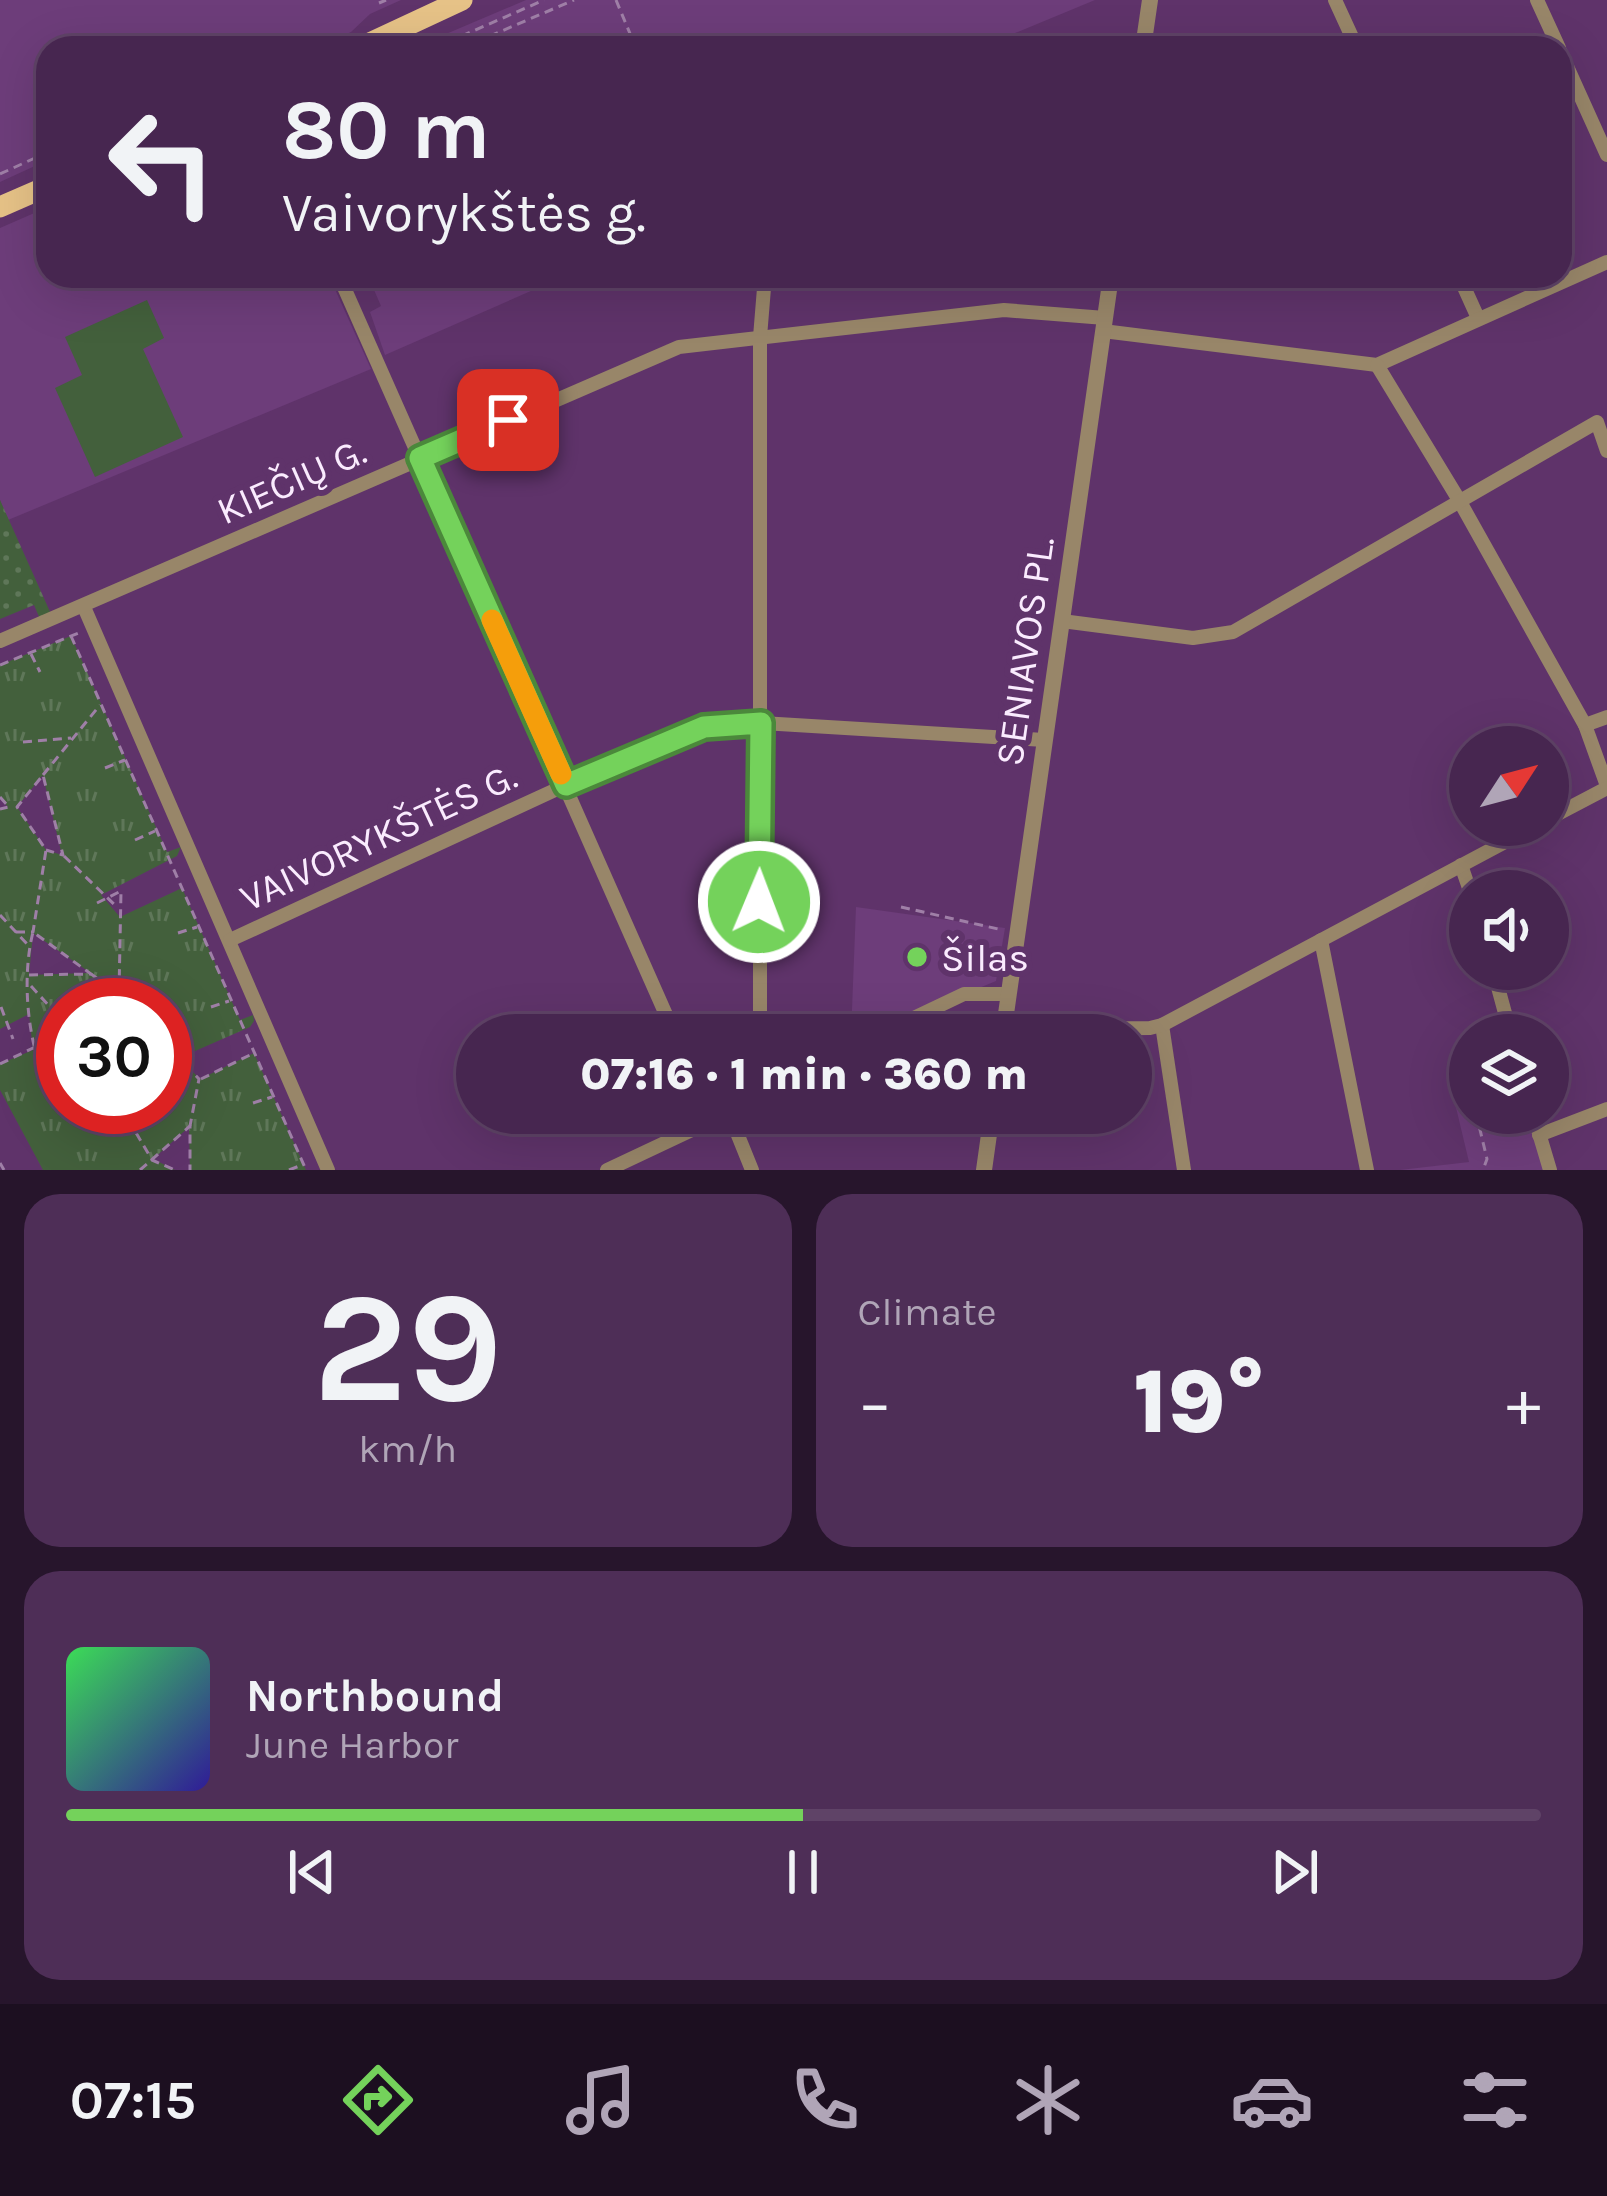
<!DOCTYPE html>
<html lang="en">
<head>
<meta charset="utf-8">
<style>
  :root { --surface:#472650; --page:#4e2e57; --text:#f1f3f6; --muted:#b0a5b7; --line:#5f4367; --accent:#74d25b }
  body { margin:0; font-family:Karla,sans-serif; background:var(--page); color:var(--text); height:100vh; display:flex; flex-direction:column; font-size:45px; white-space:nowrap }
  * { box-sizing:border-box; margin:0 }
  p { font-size:39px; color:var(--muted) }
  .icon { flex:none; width:66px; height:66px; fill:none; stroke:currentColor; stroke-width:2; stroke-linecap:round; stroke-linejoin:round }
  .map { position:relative; height:1170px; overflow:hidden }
  .drawer { display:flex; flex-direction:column; gap:24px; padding:24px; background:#27152c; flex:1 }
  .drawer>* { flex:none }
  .hud { position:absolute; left:36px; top:36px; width:1536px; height:252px; border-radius:36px; box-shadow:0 12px 48px #0002,0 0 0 3px var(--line); background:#472650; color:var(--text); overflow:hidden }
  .needle { width:78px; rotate:54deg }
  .buttons { position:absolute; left:1449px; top:726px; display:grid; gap:24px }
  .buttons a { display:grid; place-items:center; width:120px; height:120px; border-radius:50%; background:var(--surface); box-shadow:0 12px 48px #0002,0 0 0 3px var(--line); font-size:60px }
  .speed { position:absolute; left:36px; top:978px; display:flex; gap:24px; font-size:60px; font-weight:700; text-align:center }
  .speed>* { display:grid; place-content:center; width:156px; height:156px; border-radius:50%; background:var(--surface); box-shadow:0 12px 48px #0002,0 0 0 3px var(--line); line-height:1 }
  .speed .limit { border:18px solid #d22; background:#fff; color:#111 }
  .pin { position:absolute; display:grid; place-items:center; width:102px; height:102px; color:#fff; margin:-51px; border-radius:24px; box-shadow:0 6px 18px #0006 }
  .me { position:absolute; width:132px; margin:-66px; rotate:1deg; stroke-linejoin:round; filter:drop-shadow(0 0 9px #0008) }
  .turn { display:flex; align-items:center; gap:42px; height:252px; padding:0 48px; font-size:54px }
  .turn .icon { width:156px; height:156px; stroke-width:2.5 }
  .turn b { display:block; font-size:84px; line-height:102px }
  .big { font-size:90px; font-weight:800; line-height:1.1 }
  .drawer .widget { flex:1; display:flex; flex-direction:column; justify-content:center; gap:18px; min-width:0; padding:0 42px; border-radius:36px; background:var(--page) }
  .drawer .dial { align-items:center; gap:0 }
  .dial b { font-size:156px; line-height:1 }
  .song { display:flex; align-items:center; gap:36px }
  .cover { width:144px; height:144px; border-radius:18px; background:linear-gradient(135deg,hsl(130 70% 55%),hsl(250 70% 35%)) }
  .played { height:12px; border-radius:6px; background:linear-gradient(90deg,var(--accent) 50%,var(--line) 50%) }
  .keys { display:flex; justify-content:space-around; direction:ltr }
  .heat { display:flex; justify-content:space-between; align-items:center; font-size:66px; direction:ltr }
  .drawer .tiles { flex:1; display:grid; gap:24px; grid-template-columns:1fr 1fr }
  .widget:last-child { grid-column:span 2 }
  .trip { position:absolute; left:456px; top:1014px; width:696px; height:120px; border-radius:60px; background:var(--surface); box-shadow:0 12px 48px #0002,0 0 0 3px var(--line); font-weight:800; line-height:120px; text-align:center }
  .tab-bar { display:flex; height:192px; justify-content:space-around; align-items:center; background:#1c0f20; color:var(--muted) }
  .tab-bar .icon { width:84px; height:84px }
  .tab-bar .current { color:var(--accent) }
  .tab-bar b { font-size:54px; color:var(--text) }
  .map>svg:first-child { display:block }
</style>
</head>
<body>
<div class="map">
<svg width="1607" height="1170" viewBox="0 0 1607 1170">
  <defs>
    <pattern id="grass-tufts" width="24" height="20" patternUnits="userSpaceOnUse" patternTransform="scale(3)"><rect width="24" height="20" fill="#43603c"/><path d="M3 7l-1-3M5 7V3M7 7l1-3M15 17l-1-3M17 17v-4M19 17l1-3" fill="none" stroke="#5f7759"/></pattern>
    <pattern id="park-dots" width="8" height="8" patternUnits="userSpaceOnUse" patternTransform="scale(3)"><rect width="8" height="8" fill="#43603c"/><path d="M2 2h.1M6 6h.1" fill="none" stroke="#5f7759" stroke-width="1.8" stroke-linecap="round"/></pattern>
  </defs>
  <rect width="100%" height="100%" fill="#5f336a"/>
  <g fill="#6d3d7a">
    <polygon points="0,0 401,0 370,14 351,32 316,48 48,48 48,160 0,182"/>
    <polygon points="526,0 1095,0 979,48 413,48"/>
    <polygon points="48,207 48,276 329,276 371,369 8,520 0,500 0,228"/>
    <polygon points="368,276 565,276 385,355 370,312 381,306"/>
    <polygon points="856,907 1005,928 996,981 866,1035 851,1035"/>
    <polygon points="1470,1067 1470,1113 1527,1113 1544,1170 1400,1170 1469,1162 1448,1074"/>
  </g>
  <path fill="url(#grass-tufts)" fill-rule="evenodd" d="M 71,636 L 167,852 L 181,847 L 177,856 L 101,895 L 120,917 L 182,888 L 240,1020 L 253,1015 L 254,1021 L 250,1027 L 179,1058 L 200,1079 L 254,1053 L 306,1170 L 190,1170 L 189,1127 L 153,1159 L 175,1170 L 43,1170 L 0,1090 L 0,1064 L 33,1050 L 29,1014 L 0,1029 L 0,809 L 8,807 L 0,797 L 0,665 ZM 42,776 L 43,776 L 62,855 L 46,850 L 17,807 ZM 33,933 L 89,972 L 89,973 L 29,975 ZM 119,994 L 130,1005 L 165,1005 L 165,1107 L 63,1107 L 63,1005 L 117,1005 Z"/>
  <polygon fill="url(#park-dots)" points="0,500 51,614 40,619 34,605 0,619"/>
  <polygon fill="#43603c" points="147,300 164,338 143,349 183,437 95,477 55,388 82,375 65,337"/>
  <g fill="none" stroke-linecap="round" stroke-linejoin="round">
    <g stroke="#9f7fa7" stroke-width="3" stroke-dasharray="9 6" stroke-linecap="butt">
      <polyline points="616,0 636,48"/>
      <polyline points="379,3 386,0"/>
      <polyline points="434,48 544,0"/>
      <polyline points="462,48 574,0"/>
      <polyline points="0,174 48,152"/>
      <polyline points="71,636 306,1170"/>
      <polyline points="31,654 40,672"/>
      <polyline points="0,665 81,632"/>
      <polyline points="23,742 71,738"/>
      <polyline points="105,768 125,760"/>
      <polyline points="43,775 100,705"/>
      <polyline points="0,797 9,807 0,809"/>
      <polyline points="135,840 155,831"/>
      <polyline points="64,856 118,908"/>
      <polyline points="97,903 121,891 119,993"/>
      <polyline points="901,907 998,929"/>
      <polyline points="0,915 28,945"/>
      <polyline points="16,932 33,932 46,850 17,807 43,775 63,855 46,850"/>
      <polyline points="178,933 197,927"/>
      <polyline points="91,974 117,992"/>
      <path d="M 29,975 L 91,974 L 33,932 C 22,976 27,1034 43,1075"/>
      <polyline points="31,986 50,1007"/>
      <polyline points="117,1005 119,993 130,1005"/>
      <polyline points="1,1007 13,1039"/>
      <polyline points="211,1007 229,1001"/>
      <polyline points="165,1043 199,1079 190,1126"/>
      <polyline points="0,1064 33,1048 63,1060"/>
      <polyline points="172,1074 184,1063"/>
      <polyline points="201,1079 252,1054"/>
      <polyline points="1468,1081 1470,1088"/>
      <polyline points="253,1103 272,1097"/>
      <polyline points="121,1107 152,1160 175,1170"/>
      <polyline points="1476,1113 1487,1159 1483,1170"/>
      <polyline points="0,1163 4,1170"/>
      <polyline points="140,1170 190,1126 190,1170"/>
      <polyline points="289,1170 302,1165"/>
    </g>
    <g stroke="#988669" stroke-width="14">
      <polyline points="1335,0 1357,48"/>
      <polyline points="1537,0 1559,48"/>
      <polyline points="1560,51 1607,155"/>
      <polyline points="339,276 675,1035"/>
      <polyline points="1459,276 1478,318"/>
      <polyline points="1103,331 1377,365 1607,262"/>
      <polyline points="1377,365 1459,500 1585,725 1607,786"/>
      <polyline points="84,607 328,1170"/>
      <polyline points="1062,621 1193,638 1233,632 1597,422 1607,451"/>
      <polyline points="0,641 679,347 1004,310 1105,318"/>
      <polyline points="1585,725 1607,717"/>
      <polyline points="1548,819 1607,788"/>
      <polyline points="1461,865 1470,891"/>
      <polyline points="230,940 566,785 704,727 761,723 1044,740"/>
      <polyline points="1321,940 1367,1170"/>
      <polyline points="1493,969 1511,1035"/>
      <polyline points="1162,1025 1184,1170"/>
      <polyline points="1003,1030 1150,1028 1162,1025 1537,825"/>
      <polyline points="760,1035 760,337 765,276"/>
      <polyline points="878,1035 964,994 1009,994"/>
      <polyline points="729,1113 752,1170"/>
      <polyline points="1533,1113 1550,1170"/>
      <polyline points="1539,1135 1607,1109"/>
      <polyline points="607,1170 728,1113"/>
    </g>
    <g stroke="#988669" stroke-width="16">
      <polyline points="1143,48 1150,0"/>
      <polyline points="1003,1035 1111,276"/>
      <polyline points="984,1170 992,1113"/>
    </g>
    <g stroke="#e6c287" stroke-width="21">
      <polyline points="359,48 462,0"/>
      <polyline points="0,207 48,186"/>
    </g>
  </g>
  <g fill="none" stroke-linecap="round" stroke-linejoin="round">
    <g stroke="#4b883b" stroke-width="30">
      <polyline id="route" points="508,420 420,458 566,785 704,727 761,723 759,902"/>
    </g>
    <use href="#route" stroke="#74d25b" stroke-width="21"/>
    <polyline stroke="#f59e0b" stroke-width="21" points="492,620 561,774"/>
  </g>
  <circle fill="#74d25b" stroke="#5f336a" stroke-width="4.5" cx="917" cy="957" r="12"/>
  <g text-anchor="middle" stroke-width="12" stroke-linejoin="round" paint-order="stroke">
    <g font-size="39" fill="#faebfe" stroke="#5f336a">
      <text transform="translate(291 480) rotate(-24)" y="14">KIEČIŲ G.</text>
      <text transform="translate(1024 651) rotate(-82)" y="14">SENIAVOS PL.</text>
      <text transform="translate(378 836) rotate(-25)" y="14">VAIVORYKŠTĖS G.</text>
    </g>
    <g font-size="39" fill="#faebfe" stroke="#5f336a" text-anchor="start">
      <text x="941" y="971">Šilas</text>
    </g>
  </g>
</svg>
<div class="buttons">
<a><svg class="needle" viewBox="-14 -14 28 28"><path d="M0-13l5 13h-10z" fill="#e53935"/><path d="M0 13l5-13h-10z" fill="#b0a5b7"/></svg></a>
<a><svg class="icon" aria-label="sound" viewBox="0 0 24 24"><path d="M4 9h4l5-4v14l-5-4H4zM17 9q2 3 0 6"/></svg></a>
<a><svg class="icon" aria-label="layers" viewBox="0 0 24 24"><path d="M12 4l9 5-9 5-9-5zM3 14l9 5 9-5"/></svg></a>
</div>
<div class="speed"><div class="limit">30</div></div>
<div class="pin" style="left:508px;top:420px;background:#d93025"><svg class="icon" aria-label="arrive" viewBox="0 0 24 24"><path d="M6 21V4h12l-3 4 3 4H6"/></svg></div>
<svg class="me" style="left:759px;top:902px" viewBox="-20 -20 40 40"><circle r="17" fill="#74d25b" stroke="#fff" stroke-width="3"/><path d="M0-11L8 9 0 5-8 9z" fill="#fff"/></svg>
<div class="trip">07:16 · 1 min · 360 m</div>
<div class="hud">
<div class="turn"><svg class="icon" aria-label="left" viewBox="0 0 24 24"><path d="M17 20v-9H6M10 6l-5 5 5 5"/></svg><div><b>80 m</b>Vaivorykštės g.</div></div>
</div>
</div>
<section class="drawer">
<div class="tiles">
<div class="widget dial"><b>29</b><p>km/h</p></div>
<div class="widget"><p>Climate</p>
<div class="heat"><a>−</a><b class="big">19°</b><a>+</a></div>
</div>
<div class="widget">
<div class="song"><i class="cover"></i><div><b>Northbound</b><p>June Harbor</p></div></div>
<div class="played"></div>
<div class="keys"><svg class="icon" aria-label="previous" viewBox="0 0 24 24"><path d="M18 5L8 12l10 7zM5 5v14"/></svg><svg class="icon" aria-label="pause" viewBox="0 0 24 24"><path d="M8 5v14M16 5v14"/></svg><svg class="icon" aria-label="next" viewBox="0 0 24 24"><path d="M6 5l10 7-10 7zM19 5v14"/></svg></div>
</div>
</div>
</section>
<nav class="tab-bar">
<b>07:15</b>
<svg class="icon current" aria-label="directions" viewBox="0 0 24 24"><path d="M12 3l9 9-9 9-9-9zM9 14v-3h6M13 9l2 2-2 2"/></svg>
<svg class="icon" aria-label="music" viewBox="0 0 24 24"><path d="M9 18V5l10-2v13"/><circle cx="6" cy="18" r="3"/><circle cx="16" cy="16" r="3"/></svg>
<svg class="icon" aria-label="phone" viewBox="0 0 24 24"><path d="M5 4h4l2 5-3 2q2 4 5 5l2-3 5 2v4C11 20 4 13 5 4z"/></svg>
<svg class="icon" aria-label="climate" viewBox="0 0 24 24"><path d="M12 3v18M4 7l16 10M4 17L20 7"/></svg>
<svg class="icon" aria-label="car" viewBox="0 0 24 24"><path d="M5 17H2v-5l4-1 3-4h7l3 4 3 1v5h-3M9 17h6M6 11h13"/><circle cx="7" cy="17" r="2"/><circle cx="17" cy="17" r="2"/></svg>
<svg class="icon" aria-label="filters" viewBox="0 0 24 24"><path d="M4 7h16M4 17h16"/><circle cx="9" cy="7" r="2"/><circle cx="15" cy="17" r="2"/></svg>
</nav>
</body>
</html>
